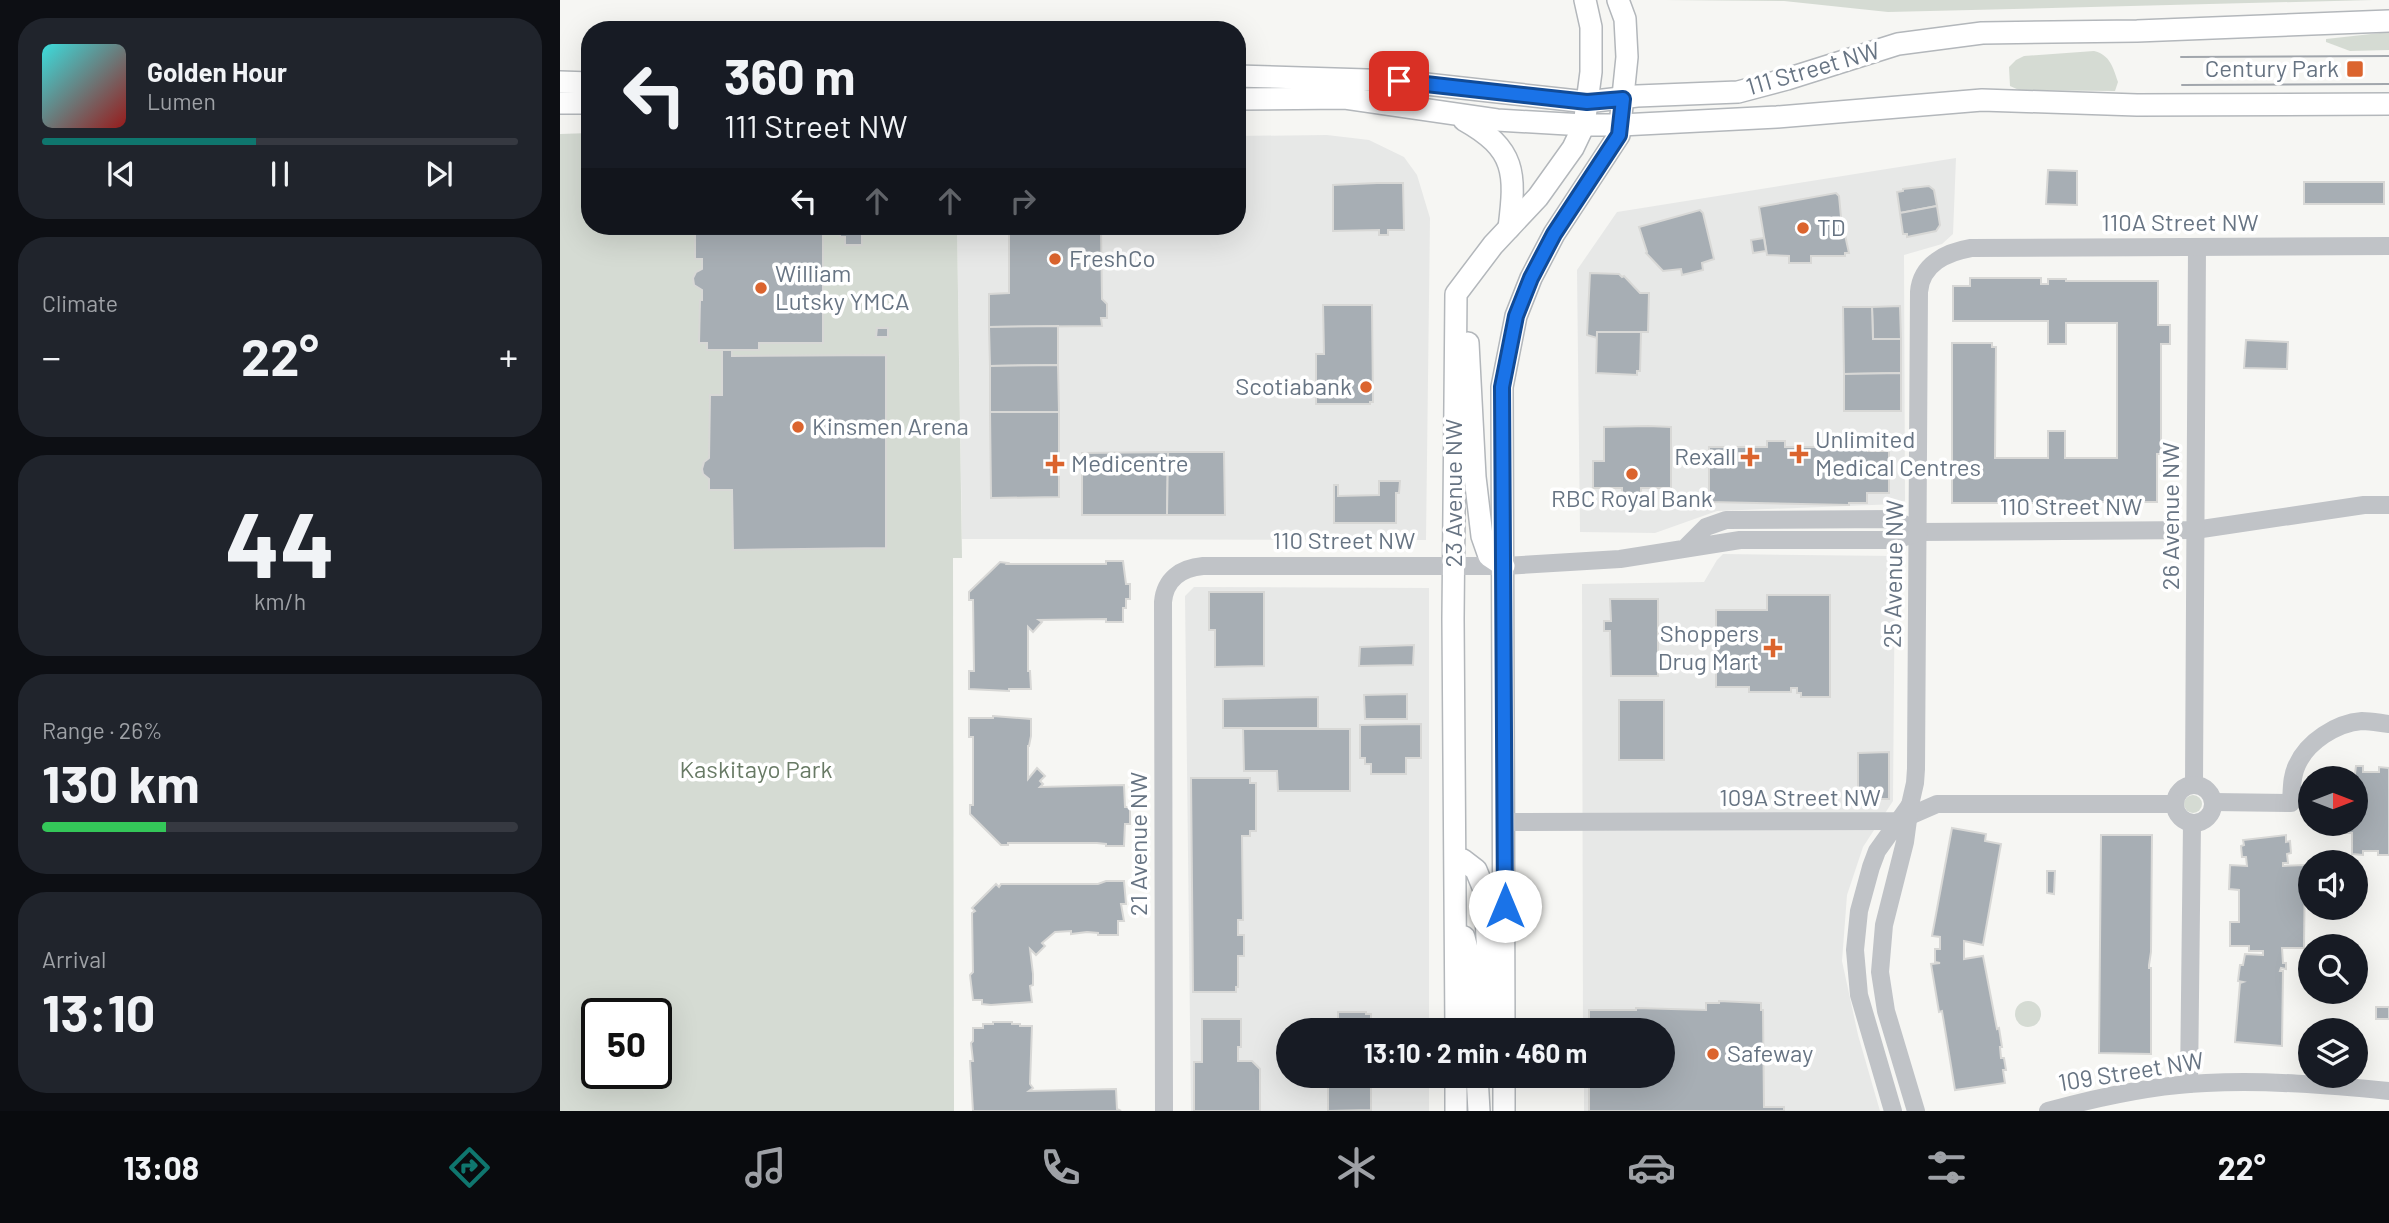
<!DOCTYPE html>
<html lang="en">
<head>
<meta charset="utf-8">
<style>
  :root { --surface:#171b24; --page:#20242c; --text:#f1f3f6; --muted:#9ea1a6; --line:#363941; --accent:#0f766e }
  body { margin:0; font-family:Barlow,sans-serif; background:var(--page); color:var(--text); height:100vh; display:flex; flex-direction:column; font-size:26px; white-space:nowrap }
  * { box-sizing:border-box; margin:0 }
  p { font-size:23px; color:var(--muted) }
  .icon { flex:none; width:38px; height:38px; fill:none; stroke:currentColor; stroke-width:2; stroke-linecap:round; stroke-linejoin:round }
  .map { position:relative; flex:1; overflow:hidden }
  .sheet { display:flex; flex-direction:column; gap:18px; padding:18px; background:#0d0f14; width:560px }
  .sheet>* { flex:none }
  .hud { position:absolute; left:21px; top:21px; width:665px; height:214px; border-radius:28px; box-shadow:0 7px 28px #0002; background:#171b24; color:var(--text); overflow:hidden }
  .needle { width:46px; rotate:90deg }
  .fabs { position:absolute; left:1738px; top:766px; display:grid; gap:14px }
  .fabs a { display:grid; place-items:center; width:70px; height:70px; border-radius:50%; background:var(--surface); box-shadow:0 7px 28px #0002; font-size:35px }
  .speed { position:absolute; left:21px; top:998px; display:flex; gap:14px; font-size:35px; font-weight:700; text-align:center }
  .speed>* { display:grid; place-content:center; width:91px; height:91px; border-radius:50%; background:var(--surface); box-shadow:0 7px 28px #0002; line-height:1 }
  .speed .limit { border:4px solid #111; border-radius:10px; background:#fff; color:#111 }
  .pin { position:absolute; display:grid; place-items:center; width:60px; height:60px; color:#fff; margin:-30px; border-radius:14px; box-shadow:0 4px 10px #0006 }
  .me { position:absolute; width:77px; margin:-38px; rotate:0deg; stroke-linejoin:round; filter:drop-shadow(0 0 5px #0008) }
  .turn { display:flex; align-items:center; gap:24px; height:147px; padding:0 28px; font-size:32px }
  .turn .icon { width:91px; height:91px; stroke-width:2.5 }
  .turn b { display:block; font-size:49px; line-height:60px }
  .lanes { display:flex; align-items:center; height:66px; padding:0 28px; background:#0003; justify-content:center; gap:35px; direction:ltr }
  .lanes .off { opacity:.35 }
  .big { font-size:52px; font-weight:700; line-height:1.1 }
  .sheet .widget { flex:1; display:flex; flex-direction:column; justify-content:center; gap:10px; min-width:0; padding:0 24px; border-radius:28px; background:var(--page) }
  .sheet .dial { align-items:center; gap:0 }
  .dial b { font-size:91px; line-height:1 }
  .song { display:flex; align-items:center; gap:21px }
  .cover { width:84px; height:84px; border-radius:10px; background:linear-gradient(135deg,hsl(180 70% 55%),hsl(0 70% 35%)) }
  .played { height:7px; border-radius:4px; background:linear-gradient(90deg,var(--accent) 45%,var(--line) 45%) }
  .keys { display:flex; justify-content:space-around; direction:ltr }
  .heat { display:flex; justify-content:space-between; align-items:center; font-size:38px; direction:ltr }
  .charge { height:10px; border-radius:5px; background:linear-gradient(90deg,#34c759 26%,var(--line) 0) }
  .trip { position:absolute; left:716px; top:1018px; width:399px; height:70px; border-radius:35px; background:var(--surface); box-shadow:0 7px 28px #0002; font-weight:700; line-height:70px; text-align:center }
  .dock { display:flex; height:112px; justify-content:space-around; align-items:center; background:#090b0e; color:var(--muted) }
  .dock .icon { width:49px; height:49px }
  .dock .on { color:var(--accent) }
  .dock b { font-size:32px; color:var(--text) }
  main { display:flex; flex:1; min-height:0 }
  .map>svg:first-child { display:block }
</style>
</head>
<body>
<main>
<section class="sheet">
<div class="widget">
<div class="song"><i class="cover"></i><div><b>Golden Hour</b><p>Lumen</p></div></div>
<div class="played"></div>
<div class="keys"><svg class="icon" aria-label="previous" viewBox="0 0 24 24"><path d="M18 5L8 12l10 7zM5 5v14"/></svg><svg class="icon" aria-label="pause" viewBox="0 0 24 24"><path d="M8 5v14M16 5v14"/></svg><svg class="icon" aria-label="next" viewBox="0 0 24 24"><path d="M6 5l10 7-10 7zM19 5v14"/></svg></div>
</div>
<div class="widget"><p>Climate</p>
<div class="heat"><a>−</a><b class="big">22°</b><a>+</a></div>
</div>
<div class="widget dial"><b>44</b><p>km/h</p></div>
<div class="widget"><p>Range · 26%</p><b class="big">130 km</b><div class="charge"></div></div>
<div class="widget"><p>Arrival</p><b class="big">13:10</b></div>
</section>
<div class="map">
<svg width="1829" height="1111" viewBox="0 0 1829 1111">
  <rect width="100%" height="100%" fill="#f6f6f3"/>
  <g fill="#e7e8e7">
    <polygon points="767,135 809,140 844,157 857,175 870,218 866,540 402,539 397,226 677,226 677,136"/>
    <polygon points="1396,158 1393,234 1382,244 1344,255 1345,501 1337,504 1157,511 1095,533 1020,532 1017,270 1057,212"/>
    <polygon points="1163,554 1335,556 1333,801 1303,847 1287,895 1282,961 1298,1035 1320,1111 1024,1111 1024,1076 1102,1076 1102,1031 1023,1031 1022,584 1144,582 1157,560"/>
    <polygon points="634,587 869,588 869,1031 728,1031 728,1076 869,1076 869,1111 631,1111 625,596"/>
  </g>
  <g fill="#d5dbd3" fill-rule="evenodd">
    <polygon points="1105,0 1813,0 1328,12 1224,1"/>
    <polygon points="1829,32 1829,50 1790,51 1766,42 1766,39"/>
    <path d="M 1534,51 C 1550,55 1553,67 1558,82 L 1555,91 L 1459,90 L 1450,86 L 1449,67 L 1456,60 L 1464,56 Z"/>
    <path d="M 30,133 L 30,226 L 397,226 L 402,558 L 393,558 L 394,1111 L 0,1111 L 0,134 ZM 37,1013 L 96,1013 L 96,1073 L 37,1073 Z"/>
    <circle cx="1633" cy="804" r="9"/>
    <circle cx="1468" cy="1014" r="13"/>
  </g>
  <g fill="#a7aeb4" stroke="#d8d8d6" stroke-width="2">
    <polygon points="1488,170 1517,171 1517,205 1486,204"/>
    <rect x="1744" y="182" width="80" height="22"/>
    <polygon points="817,183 843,183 844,230 828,230 828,235 819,235 819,230 773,231 773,185"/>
    <polygon points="1369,186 1374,190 1377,206 1340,213 1337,192 1343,191 1343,189"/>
    <polygon points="1276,193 1279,196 1281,217 1289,253 1285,253 1285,256 1251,256 1251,263 1229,263 1229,256 1207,255 1199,207"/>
    <polygon points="1377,206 1380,225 1376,231 1347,237 1347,234 1343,234 1340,213"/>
    <polygon points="1140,210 1143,213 1154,259 1142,263 1143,270 1122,275 1121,269 1103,271 1086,253 1087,252 1079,227"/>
    <polygon points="135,226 263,226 263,343 199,343 199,350 147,350 147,343 139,343 140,300 142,300 142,290 134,285 133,278 136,272 142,269 142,259 135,259"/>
    <polygon points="280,226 302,226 302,245 285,245 285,237 280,237"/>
    <polygon points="449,226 541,226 542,299 547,304 547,318 541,318 542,326 429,327 429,294 449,293"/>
    <polygon points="1204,238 1206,251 1193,253 1191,240"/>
    <polygon points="1030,273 1059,274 1062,277 1064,276 1080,293 1089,293 1088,332 1037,332 1037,338 1027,335"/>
    <polygon points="1410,278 1481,278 1481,284 1488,284 1488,279 1506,279 1506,281 1598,281 1598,325 1610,325 1610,344 1601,344 1601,454 1597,454 1597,502 1503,502 1503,505 1488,505 1488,500 1479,500 1479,503 1392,503 1392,343 1432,343 1432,347 1436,347 1435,458 1488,458 1488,431 1505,431 1505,458 1557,458 1557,323 1506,323 1506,344 1488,344 1488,321 1393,321 1393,286 1410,286"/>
    <polygon points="763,305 812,305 813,402 810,402 810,404 756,404 756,354 764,354"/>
    <polygon points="1340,306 1341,339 1313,339 1312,307"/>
    <polygon points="1283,307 1312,307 1313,339 1341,339 1341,373 1284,374"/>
    <polygon points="498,326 498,365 430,366 429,327"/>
    <polygon points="317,328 328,328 328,337 316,337"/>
    <polygon points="1037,332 1081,332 1080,371 1077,371 1077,375 1036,373"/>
    <polygon points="1686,340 1728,342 1727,369 1684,368"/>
    <polygon points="162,350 172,350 172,356 326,355 326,548 173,550 172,490 149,490 149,479 143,474 142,469 144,462 149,458 150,395 162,395"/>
    <polygon points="498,365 499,412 430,412 430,366"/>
    <polygon points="1341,373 1341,411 1284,411 1284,374"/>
    <polygon points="430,412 499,412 499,497 431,498"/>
    <polygon points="1088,426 1111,427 1111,488 1081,488 1081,497 1062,497 1062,488 1033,488 1033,461 1044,461 1044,427"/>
    <polygon points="1207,441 1225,441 1225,447 1289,447 1308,449 1308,451 1329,451 1329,493 1307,493 1307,503 1289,503 1289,505 1149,502 1149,447 1207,447"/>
    <polygon points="608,452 607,515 522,515 522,453"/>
    <polygon points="608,452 664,452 665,515 607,515"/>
    <polygon points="819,481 840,481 839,493 836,493 836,523 774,523 774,485 778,485 778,496 819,495"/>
    <polygon points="546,561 563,561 566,584 570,584 570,599 566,599 566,608 563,608 563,622 546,622 546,619 479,620 482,622 473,632 468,627 468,671 470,671 471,689 449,689 449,691 409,689 409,671 414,671 413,600 409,600 409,592 440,562 448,563 447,564 546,564"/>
    <polygon points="649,592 704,592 704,666 655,667 655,630 649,630"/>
    <polygon points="1207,595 1270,595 1270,697 1241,697 1241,693 1237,693 1237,688 1231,688 1231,692 1189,692 1189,687 1156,687 1156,610 1207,610"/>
    <polygon points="1050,599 1098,599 1098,676 1051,676 1050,631 1044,631 1044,621 1051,621"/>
    <polygon points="854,645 853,665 799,666 800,647"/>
    <polygon points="847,694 847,719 805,719 804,695"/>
    <polygon points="758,697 758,728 663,728 663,699"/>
    <rect x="1059" y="700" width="45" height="60"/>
    <polygon points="433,716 471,719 471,736 469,746 468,746 468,779 477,768 485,776 480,781 483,784 480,787 564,785 565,807 570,807 570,824 565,824 564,846 546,846 546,844 537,843 448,843 448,845 441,845 410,814 410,805 413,805 413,737 409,737 409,718 433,718"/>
    <polygon points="861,724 861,758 846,758 846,774 811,774 811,764 805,764 805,758 800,758 800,725"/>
    <polygon points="683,729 790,729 790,791 718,791 717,771 684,771"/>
    <polygon points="1329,752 1329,799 1298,799 1298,753"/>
    <polygon points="1796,766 1803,766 1803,772 1819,772 1819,767 1829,768 1829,855 1818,855 1818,851 1803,851 1803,855 1792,854 1792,833 1784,833 1784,826 1780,826 1796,824 1796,779 1783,779 1783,774 1795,774"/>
    <polygon points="631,778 690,778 690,783 696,783 696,831 690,831 690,836 682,836 683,920 678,920 678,935 684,935 684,956 678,956 678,987 676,987 676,992 633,992"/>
    <polygon points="1392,828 1426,834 1425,841 1441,844 1423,945 1404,941 1404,959 1423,956 1437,1029 1439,1028 1442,1047 1440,1047 1441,1058 1444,1058 1446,1070 1443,1070 1445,1083 1395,1090 1382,1011 1379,1012 1371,964 1380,963 1375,962 1375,949 1380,949 1380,937 1372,936"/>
    <polygon points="1541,835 1592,835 1591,952 1589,965 1589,968 1591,968 1591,1054 1539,1053"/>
    <polygon points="1726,835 1726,842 1730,841 1731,853 1727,854 1728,863 1723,863 1723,866 1745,865 1744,948 1722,948 1723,963 1726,963 1726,969 1721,968 1720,971 1723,971 1722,1046 1675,1042 1680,983 1683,982 1678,981 1680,965 1683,965 1685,954 1703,955 1703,951 1689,951 1689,946 1670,946 1670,922 1679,922 1679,890 1669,889 1670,865 1687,866 1686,857 1682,857 1681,846 1684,845 1683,840"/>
    <polygon points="1487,871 1495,871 1494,894 1487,893"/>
    <polygon points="546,881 564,881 566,904 561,904 564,921 558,921 558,935 538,935 538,933 527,932 511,934 511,931 495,932 482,943 485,946 476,955 470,949 473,974 473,985 470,986 472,1002 431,1005 422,1004 422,1000 413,1000 410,975 413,972 412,913 415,911 412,908 436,884 439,887 441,884 538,884"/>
    <polygon points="1159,1001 1201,1003 1201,1010 1203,1010 1204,1107 1224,1107 1224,1111 1029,1111 1029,1076 1102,1076 1102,1031 1029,1031 1029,1010 1076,1010 1076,1008 1146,1010 1146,1003 1159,1003"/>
    <rect x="1816" y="1007" width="13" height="12"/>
    <polygon points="778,1012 806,1012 806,1014 811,1014 811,1030 768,1031 768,1025 778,1025"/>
    <polygon points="642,1019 681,1019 681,1047 678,1047 678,1061 692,1061 700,1069 700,1111 634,1111 634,1062 642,1062"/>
    <polygon points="433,1022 452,1022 452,1024 460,1024 460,1026 472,1026 470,1084 473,1088 469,1091 556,1089 557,1109 561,1111 413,1111 410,1061 413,1061 411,1043 413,1041 413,1028 423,1028 423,1024 433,1024"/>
    <polygon points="768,1076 811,1076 811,1110 768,1111"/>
  </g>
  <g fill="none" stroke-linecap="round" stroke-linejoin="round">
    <g stroke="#b3b7bb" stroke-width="24">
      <g id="major">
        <polyline points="677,76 839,81 1027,102 1077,96 1178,92 1227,79 1338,44 1422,33 1577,31 1829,21"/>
        <polyline points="0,82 30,83"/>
        <polyline points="677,99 785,98 937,120 1024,125 1061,125 1217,117 1422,100 1577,105 1829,104"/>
        <polyline points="0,103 30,103"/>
        <path d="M 904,120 C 956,149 956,173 949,228"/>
        <polyline points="908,343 915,477 922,536 929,556 944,566"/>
        <polyline points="896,860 903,860 916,870 925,892 931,1029"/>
        <polyline points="904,937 912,968 915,1031"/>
        <polyline points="896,1031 893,619 896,294 933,245 978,197 1013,148 1024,125 1031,72 1031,27 1025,0"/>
        <polyline points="944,1031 942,387 956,316 971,278 994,234 1059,135 1067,57 1065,19 1058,0"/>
        <polyline points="917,1076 919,1111"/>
        <polyline points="896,1111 896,1076"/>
        <polyline points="944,1111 944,1076"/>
      </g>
    </g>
    <g stroke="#c0c3c7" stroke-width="18">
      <polyline points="1359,532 1635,530 1804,505 1829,505"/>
      <polyline points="1634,784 1637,247"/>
      <circle cx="1634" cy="804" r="19"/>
      <path d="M 1653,802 L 1731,803 C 1732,790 1731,777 1737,765 C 1747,742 1776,723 1802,721 C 1811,721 1820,723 1829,724"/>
      <path d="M 1350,805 L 1355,783 L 1356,769 L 1359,292 C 1361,264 1387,252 1411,248 L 1829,246"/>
      <polyline points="945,822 1338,821 1377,804 1615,804"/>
      <polyline points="1629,1084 1632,823"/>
      <path d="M 604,1111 L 603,602 C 605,579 621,568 643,566 L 944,566 L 1060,559 L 1180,540 L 1336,540 L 1359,532 L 1334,519 L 1166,520 L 1146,527 L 1126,547"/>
      <polyline points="1333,1111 1299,995 1295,950 1299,911 1311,867 1317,851 1350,805 1345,842 1324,925 1320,972 1326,1011 1356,1111"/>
      <path d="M 1488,1111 C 1539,1097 1593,1085 1646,1083 C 1707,1080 1769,1085 1829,1091"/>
    </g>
    <use href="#major" stroke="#fff" stroke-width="21"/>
    <g stroke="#a1a6ac" stroke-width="2">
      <polyline points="1621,57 1829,56"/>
      <polyline points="1622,85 1829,84"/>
    </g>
  </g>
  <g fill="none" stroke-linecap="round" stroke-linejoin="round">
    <g stroke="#114b97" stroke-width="18">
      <polyline id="route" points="839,81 1027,102 1063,99 1059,135 994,234 971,278 956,316 942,387 945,906"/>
    </g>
    <use href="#route" stroke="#1a73e8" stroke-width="12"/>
  </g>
  <g fill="#db642e" stroke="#fff" stroke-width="2.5">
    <rect x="1786" y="60" width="18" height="18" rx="3.5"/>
    <circle cx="1243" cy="228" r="7"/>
    <circle cx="495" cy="259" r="7"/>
    <circle cx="201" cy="288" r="7"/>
    <circle cx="806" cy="387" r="7"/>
    <circle cx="238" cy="427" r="7"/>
    <path d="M1235.5 443.5h7v7h7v7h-7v7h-7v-7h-7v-7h7z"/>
    <path d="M1186.5 446.5h7v7h7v7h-7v7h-7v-7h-7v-7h7z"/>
    <path d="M491.5 453.5h7v7h7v7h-7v7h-7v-7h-7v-7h7z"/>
    <circle cx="1072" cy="474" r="7"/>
    <path d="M1209.5 637.5h7v7h7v7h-7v7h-7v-7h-7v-7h7z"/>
    <circle cx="1153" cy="1054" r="7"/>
  </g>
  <g text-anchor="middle" stroke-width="7" stroke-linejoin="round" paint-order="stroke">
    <g font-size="24" fill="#677483" stroke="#fff">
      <text transform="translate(1253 69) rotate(-16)" y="8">111 Street NW</text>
      <text x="1620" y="231">110A Street NW</text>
      <text transform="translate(894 493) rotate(-90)" y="8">23 Avenue NW</text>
      <text x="1511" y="515">110 Street NW</text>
      <text transform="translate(1611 516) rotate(-90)" y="8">26 Avenue NW</text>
      <text x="784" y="549">110 Street NW</text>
      <text transform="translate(1334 574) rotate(-89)" y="8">25 Avenue NW</text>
      <text x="1240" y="806">109A Street NW</text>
      <text transform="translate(579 844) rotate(-90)" y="8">21 Avenue NW</text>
      <text transform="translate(1571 1072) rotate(-9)" y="8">109 Street NW</text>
    </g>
    <g font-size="24" fill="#677483" stroke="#fff" text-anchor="start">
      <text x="1779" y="77" text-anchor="end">Century Park</text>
      <text x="1257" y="236">TD</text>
      <text x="509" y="267">FreshCo</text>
      <text x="215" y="282">William<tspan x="215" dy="28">Lutsky YMCA</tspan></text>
      <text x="792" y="395" text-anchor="end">Scotiabank</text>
      <text x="252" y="435">Kinsmen Arena</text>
      <text x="1255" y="448">Unlimited<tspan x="1255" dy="28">Medical Centres</tspan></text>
      <text x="1176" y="465" text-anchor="end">Rexall</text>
      <text x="511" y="472">Medicentre</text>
      <text x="1072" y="507" text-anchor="middle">RBC Royal Bank</text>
      <text x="1199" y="642" text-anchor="end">Shoppers<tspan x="1199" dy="28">Drug Mart</tspan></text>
      <text x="1167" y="1062">Safeway</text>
    </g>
    <g font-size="24" fill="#687a65" stroke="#fff">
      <text x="196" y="778">Kaskitayo Park</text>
    </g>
  </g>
</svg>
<div class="fabs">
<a><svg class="needle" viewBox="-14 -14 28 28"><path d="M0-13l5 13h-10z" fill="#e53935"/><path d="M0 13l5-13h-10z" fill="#9ea1a6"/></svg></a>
<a><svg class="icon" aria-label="sound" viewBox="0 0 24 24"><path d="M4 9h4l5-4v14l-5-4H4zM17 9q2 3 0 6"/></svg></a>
<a><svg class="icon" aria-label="search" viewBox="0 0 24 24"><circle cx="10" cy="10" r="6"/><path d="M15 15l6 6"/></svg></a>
<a><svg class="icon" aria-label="layers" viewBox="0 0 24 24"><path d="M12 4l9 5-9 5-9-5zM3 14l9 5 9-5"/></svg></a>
</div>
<div class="speed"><div class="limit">50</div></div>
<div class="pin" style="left:839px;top:81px;background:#d93025"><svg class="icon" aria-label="arrive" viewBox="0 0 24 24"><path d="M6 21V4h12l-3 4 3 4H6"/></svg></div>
<svg class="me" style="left:945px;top:906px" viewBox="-20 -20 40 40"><circle r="19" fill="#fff"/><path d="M0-13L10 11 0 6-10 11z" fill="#1a73e8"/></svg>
<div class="trip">13:10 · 2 min · 460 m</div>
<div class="hud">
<div class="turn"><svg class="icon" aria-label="left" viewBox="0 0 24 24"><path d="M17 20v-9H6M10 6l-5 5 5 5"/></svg><div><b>360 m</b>111 Street NW</div></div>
<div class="lanes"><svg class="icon" aria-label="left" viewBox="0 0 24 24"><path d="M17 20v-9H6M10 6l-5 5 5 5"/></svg><svg class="icon off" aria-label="ahead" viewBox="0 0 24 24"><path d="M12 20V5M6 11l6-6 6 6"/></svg><svg class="icon off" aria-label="ahead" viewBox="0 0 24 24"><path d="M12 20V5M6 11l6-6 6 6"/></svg><svg class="icon off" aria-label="right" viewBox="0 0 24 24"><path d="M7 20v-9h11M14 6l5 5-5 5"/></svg></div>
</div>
</div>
</main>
<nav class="dock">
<b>13:08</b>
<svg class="icon on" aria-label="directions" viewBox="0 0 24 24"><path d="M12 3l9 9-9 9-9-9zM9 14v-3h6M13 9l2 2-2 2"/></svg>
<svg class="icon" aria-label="music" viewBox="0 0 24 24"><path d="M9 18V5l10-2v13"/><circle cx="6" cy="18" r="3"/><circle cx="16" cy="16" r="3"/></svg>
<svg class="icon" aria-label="phone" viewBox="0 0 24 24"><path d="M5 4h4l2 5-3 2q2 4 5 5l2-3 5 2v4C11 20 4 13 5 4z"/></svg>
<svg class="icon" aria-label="climate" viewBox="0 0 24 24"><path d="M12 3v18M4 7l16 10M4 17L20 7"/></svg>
<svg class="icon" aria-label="car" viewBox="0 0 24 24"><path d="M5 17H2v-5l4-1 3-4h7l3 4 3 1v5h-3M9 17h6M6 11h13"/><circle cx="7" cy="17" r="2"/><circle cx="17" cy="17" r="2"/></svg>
<svg class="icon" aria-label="filters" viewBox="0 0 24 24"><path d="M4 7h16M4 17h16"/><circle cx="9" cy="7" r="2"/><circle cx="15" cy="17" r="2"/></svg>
<b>22°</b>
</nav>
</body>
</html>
